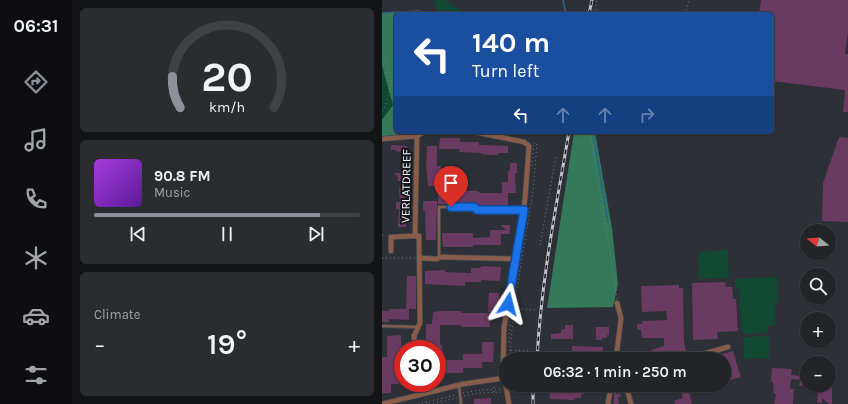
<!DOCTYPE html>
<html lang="en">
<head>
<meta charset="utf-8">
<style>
  :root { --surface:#222428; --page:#2a2c30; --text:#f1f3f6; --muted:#a2a4a8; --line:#3f4145; --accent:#8c9099 }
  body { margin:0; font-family:Karla,sans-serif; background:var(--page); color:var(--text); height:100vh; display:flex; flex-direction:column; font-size:15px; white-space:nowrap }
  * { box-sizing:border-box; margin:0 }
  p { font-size:13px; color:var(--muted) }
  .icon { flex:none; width:22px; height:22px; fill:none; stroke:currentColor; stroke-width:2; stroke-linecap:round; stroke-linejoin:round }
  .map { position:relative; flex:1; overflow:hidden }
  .sheet { display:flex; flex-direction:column; gap:8px; padding:8px; background:#131416; width:310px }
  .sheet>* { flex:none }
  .hud { position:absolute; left:12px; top:12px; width:380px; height:122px; border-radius:6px; box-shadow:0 1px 3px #0004,0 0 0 1px var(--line); background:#1a4fa0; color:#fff; overflow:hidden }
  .needle { width:26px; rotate:287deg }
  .fabs { position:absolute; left:418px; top:224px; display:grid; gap:8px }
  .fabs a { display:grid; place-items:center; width:36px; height:36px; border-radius:50%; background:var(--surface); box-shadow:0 1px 3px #0004,0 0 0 1px var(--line); font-size:20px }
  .speed { position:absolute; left:12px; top:340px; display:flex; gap:8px; font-size:20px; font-weight:700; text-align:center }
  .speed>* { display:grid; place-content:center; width:52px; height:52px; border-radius:50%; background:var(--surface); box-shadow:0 1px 3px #0004,0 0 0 1px var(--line); line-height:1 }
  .speed .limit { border:6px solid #d22; background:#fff; color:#111 }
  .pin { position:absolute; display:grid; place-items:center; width:34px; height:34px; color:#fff; margin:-41px -17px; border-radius:50% 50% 50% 0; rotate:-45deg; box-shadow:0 0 4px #0007 }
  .pin .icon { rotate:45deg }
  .me { position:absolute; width:44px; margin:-22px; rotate:9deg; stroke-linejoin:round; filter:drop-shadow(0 0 3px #0008) }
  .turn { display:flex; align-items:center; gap:14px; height:84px; padding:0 12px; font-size:18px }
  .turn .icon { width:52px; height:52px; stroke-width:2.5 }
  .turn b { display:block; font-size:28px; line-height:34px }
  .lanes { display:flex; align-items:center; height:38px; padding:0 12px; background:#0003; justify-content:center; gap:20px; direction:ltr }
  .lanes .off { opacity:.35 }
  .big { font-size:30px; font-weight:600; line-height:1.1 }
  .sheet .card { flex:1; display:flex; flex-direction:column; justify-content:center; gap:6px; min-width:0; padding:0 14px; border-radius:6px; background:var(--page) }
  .sheet .dial { align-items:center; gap:0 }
  .dial svg { height:104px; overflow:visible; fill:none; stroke:var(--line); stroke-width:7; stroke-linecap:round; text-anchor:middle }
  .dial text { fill:var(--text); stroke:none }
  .song { display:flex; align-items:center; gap:12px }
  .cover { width:48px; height:48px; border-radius:6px; background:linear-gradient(135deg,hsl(280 70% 55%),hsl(270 70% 35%)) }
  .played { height:4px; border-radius:2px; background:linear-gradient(90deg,var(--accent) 85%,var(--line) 85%) }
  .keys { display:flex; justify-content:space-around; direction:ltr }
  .heat { display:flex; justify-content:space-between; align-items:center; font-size:22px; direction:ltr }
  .trip { position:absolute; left:117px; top:352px; width:232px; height:40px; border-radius:20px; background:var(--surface); box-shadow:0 1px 3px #0004,0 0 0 1px var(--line); font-weight:600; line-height:40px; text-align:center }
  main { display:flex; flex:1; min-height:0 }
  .menu { display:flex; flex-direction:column; width:72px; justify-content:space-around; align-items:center; background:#0e0e10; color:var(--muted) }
  .menu .icon { width:28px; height:28px }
  .menu .selected { color:var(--accent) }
  .menu b { font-size:18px; color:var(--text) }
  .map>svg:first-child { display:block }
</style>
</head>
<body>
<main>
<nav class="menu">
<b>06:31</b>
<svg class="icon selected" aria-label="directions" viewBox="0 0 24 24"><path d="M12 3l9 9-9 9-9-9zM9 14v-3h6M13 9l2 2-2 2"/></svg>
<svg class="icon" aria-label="music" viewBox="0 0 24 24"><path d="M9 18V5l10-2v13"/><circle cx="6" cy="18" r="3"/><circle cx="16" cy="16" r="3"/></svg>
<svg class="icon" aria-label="phone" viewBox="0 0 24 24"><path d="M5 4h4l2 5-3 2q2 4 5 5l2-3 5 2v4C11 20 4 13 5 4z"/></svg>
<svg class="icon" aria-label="climate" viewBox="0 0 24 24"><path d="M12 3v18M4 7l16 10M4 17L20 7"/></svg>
<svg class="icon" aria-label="car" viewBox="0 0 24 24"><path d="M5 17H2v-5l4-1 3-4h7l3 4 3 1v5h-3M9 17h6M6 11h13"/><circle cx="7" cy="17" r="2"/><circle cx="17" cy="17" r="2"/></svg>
<svg class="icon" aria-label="filters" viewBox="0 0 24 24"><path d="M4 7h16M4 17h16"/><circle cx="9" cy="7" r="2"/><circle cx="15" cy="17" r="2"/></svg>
</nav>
<section class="sheet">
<div class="card dial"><svg viewBox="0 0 100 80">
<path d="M14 69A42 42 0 1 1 86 69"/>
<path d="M14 69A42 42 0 0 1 8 45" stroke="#8c9099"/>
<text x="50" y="56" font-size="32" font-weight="700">20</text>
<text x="50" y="72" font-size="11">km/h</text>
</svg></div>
<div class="card">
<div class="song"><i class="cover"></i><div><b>90.8 FM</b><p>Music</p></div></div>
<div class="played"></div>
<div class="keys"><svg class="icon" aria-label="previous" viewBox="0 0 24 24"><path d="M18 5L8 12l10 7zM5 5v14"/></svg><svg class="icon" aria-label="pause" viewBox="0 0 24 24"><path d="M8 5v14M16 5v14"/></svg><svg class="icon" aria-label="next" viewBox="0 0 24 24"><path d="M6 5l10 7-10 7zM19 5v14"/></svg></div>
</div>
<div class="card"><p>Climate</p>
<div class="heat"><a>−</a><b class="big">19°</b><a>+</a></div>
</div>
</section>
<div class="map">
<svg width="466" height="404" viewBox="0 0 466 404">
  <rect width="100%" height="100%" fill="#2d3036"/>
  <g fill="#114831">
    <polygon points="52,0 62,0 84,14 56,14"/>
    <polygon points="0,11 1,13 38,11 54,14 14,14 14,132 33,133 0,137"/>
    <polygon points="346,250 347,278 317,279 316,252"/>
    <polygon points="395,277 396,302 393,303 393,325 385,326 385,333 360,334 357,289 353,288 353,279"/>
    <polygon points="387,336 387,358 362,359 361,337"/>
  </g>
  <g fill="#347959">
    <polygon points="11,12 14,20 14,132 34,132 0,137 0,120 11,105 0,66 0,13"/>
    <polygon points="192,132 213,132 230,228 236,284 231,307 165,308"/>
  </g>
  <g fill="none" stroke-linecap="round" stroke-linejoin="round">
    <g stroke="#2b658c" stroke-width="1.5">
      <polyline points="181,0 184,14"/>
      <polyline points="0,13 38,11 39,14"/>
      <polyline points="211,132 226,222"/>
    </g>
  </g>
  <g fill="#693a62">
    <polygon points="379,0 466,0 466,32 463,54 466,54 466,112 461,112 463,90 390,81 390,14 377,14"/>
    <polygon points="457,137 466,138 466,222 440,221 441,183"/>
    <polygon points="58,138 78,138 78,142 97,142 97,145 126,146 126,153 116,153 116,155 107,155 99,154 99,153 77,152 78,149 57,149"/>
    <polygon points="9,145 25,146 25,149 16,152 13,150 9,150"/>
    <polygon points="45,146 55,146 55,166 59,166 59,186 46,186 44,166"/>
    <polygon points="128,163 135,163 135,173 133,173 134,193 126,193 126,207 96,207 96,205 56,204 56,190 95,191 98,193 120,193 120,182 126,182 126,171 128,171"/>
    <polygon points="12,173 24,173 24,181 16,181 16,177"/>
    <polygon points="17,188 25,188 22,202 25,202 24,227 16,227 17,209 14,209 14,202 18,202"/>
    <polygon points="41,201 55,201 54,240 44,240 43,211 41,211"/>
    <polygon points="119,225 128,225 128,234 119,234 119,245 91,245 91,247 61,247 60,233 91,233 91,238 108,237 108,230 124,230"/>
    <polygon points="100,266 119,267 118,281 99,280 99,282 83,282 83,286 43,284 43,271 63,270 63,272 89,273 89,268 98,268"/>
    <polygon points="25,276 34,276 34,309 27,309 27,320 7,319 7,322 0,322 0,311 7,311 7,309 24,309"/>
    <polygon points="343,282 344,287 350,287 351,299 354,299 356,331 335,332 336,339 311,340 310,283"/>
    <polygon points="297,285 297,288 301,288 302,341 305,355 302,356 300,359 272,359 269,350 282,346 282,338 260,338 259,330 255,329 255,324 261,324 260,321 285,320 284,311 260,312 259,286"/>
    <polygon points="107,293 117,293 117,312 106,312"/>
    <polygon points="59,311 78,311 80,313 108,313 108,327 79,327 79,325 58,325 58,345 60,345 61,360 81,360 81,354 100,354 100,342 112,342 111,362 100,362 100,368 81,368 81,373 61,373 60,365 55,365 55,349 45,349 46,345 44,345 44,324 50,324 51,312"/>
    <polygon points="183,325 191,325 191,339 169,339 169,334 179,333 179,330 183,329"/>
    <polygon points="214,327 227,327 227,335 225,335 225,338 220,338 220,340 214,340"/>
    <polygon points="19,335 20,384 9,384 9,393 0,393 0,357 5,357 5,336"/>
    <polygon points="190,346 221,347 221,353 217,353 217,359 190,359"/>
    <polygon points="351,351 359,377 345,381 342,372 342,359 325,359 325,358"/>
    <polygon points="390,368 410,369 409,375 418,376 419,371 424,371 422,386 417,386 418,380 409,379 408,389 412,389 411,404 392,404 394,394 392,394 391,382 389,382"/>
    <polygon points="297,385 312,385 313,389 307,391 310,404 293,404 292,401 301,398"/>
    <polygon points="437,385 450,385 450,404 447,404 440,398 440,403 435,402"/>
    <polygon points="199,389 202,389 202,394 199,394 199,398 192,398 193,400 168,399 167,390"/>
    <polygon points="234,392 234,394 238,393 239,397 236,397 237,404 232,404 232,393"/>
    <polygon points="109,398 109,404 92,404 92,399"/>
  </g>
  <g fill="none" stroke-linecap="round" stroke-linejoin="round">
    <g stroke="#484b51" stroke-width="4">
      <g id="service">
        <polyline points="57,257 57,207 92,207 95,210 140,210"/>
        <polyline points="0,326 35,327"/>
        <polyline points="77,385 79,404"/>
      </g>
    </g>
    <g stroke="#484b51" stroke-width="6">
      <g id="minor">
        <polyline points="93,132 142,142 147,146 143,199 135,252 132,264 122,328 121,368 127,404"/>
        <polyline points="0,139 35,136 42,132"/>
        <polyline points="9,251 9,237 33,236"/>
        <polyline points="38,258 55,259 58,257 133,259"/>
        <polyline points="33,349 32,336 38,323 37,236 33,236 35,136"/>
        <polyline points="234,359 239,318 235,303"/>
        <polyline points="304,359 346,347"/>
        <polyline points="40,383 43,393"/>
        <polyline points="244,385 249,404"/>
        <polyline points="0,404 81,384 123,378"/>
        <polyline points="226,404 229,385"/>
      </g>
    </g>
    <g stroke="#797b80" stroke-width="1" stroke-dasharray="1 3" stroke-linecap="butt">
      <polyline points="213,14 215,0"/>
      <polyline points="303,14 307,0"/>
      <path d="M 0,54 C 8,62 4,72 10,82 L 3,107 L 0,111"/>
      <path d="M 208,132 C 217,188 227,243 235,299"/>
      <polyline points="150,166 152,143"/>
      <polyline points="0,235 4,236"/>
      <polyline points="158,245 174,156"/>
      <polyline points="0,258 33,258"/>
      <polyline points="132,308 153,310"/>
      <polyline points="127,342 128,320"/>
      <polyline points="129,350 149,351"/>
      <polyline points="127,359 133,301 151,191 155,143 152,143"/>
      <polyline points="112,392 112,385"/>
      <polyline points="81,393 99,390 119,389"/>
      <polyline points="82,396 97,393 121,392"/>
      <polyline points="44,398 45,404"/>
      <polyline points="36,404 74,395"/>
      <polyline points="47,404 75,398"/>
    </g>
    <use href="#service" stroke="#895d49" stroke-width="2"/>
    <use href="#minor" stroke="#895d49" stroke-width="4.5"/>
    <g stroke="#c1c3c8" stroke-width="3">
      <g id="rail">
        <polyline points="207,14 210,0"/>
        <path d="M 155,359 C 159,282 174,207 187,132"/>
        <polyline points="151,404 151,385"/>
      </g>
    </g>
    <use href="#rail" stroke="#17181b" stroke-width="1.5" stroke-dasharray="4.5" stroke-linecap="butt"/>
  </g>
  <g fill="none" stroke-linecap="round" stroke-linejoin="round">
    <g stroke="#114b97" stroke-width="10">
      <polyline id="route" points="69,207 92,207 95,210 142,210 126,304"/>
    </g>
    <use href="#route" stroke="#1a73e8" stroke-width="7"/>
  </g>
  <g text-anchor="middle" stroke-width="4" stroke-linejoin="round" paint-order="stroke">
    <g font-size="12" fill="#eff1f5" stroke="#17181b">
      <text transform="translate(24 186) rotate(-89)" y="4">VERLATDREEF</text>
    </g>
  </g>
</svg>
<div class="fabs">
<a><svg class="needle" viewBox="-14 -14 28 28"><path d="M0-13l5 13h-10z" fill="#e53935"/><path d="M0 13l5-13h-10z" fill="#a2a4a8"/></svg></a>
<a><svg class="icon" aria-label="search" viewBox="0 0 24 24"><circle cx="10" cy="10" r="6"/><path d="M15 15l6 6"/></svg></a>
<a>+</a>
<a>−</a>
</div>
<div class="speed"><div class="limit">30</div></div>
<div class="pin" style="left:69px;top:207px;background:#d93025"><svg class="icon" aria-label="arrive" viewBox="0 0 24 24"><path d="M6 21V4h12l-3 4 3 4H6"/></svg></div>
<svg class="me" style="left:126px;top:304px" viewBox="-20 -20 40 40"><path d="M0-17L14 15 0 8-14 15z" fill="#1a73e8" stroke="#fff" stroke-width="4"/></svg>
<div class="trip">06:32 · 1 min · 250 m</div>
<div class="hud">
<div class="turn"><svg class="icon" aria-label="left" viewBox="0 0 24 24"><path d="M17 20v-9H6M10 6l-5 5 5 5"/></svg><div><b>140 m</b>Turn left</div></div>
<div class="lanes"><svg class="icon" aria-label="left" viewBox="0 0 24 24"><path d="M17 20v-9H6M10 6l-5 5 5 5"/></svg><svg class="icon off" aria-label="ahead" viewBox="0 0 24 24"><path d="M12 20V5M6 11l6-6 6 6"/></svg><svg class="icon off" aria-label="ahead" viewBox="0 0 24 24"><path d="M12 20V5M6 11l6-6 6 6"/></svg><svg class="icon off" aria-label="right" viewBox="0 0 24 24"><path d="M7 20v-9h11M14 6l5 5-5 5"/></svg></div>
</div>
</div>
</main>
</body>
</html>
